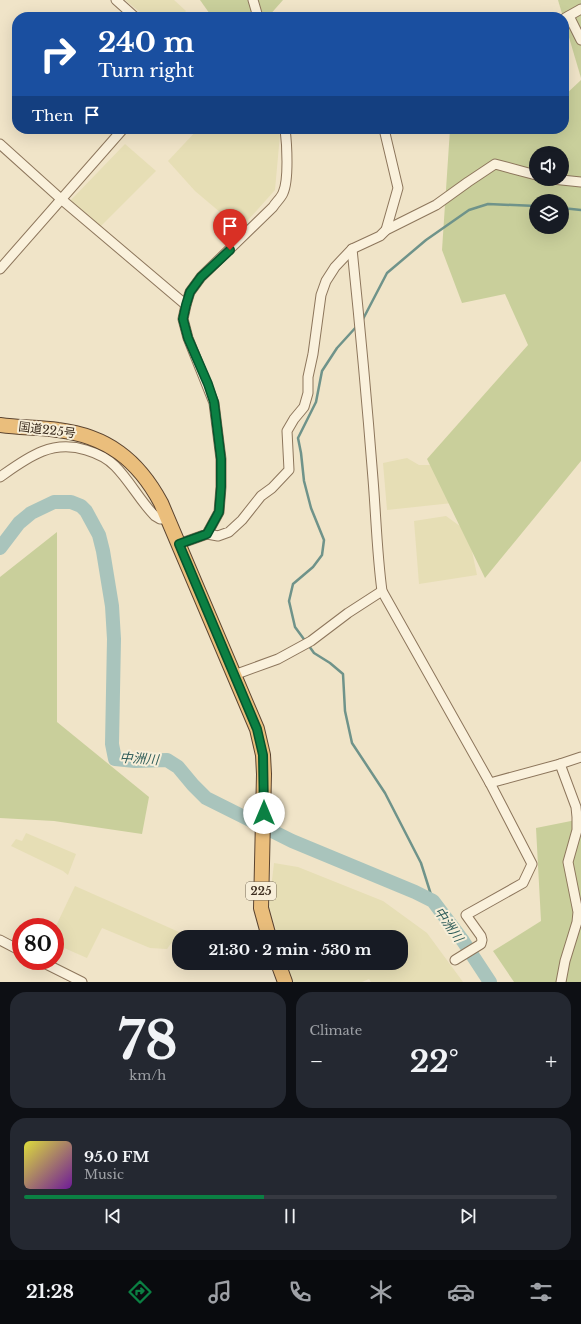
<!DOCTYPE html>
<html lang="en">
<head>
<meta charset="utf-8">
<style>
  :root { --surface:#171b24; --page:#242831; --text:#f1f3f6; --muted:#9ea1a6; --line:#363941; --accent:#0b8043 }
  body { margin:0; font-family:"Libre Baskerville","Noto Sans JP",serif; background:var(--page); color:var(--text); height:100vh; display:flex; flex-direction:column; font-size:15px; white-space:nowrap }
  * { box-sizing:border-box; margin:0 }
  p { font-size:13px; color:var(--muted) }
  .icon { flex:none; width:22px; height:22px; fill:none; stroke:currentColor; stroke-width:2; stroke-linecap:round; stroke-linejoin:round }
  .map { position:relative; height:982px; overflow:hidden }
  .side { display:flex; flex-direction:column; gap:10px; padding:10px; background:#0d0f14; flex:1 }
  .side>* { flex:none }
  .top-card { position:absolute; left:12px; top:12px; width:557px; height:122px; border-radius:16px; box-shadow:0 4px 16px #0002; background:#1a4fa0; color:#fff; overflow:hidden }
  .buttons { position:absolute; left:529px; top:146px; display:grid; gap:8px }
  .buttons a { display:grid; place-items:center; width:40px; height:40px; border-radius:50%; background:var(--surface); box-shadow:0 4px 16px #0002; font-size:20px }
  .speed { position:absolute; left:12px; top:918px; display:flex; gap:8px; font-size:20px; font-weight:700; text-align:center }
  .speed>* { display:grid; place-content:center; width:52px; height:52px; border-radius:50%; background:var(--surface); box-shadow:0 4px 16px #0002; line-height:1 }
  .speed .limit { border:6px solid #d22; background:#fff; color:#111 }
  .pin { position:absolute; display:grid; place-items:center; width:34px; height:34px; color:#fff; margin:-41px -17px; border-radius:50% 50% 50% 0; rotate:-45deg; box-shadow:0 0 4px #0007 }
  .pin .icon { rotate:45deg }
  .me { position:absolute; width:44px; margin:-22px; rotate:0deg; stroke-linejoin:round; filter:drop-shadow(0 0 3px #0008) }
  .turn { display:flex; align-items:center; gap:14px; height:84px; padding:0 20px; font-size:18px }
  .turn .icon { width:52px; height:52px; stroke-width:2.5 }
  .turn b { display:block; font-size:28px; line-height:34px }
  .then { display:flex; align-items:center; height:38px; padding:0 20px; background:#0003; gap:8px; font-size:15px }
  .big { font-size:30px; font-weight:700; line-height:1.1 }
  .side .widget { flex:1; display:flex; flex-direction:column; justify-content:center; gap:6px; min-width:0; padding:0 14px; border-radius:16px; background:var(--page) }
  .side .dial { align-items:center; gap:0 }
  .dial b { font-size:52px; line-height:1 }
  .song { display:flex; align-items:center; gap:12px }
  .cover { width:48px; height:48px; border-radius:6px; background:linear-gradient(135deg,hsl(60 70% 55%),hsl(280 70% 35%)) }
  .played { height:4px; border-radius:2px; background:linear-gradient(90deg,var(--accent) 45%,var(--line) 45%) }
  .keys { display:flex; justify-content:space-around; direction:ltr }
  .heat { display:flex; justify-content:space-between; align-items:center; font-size:22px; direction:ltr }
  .side .tiles { flex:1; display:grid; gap:10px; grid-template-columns:1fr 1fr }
  .widget:last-child { grid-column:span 2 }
  .trip { position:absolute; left:172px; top:930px; width:236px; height:40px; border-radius:16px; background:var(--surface); box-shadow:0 4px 16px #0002; font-weight:700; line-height:40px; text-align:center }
  .menu { display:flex; height:64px; justify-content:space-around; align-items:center; background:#090b0e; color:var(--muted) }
  .menu .icon { width:28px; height:28px }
  .menu .selected { color:var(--accent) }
  .menu b { font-size:18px; color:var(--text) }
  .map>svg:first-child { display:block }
</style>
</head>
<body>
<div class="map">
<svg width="581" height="982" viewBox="0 0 581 982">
  <rect width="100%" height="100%" fill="#f0e4c8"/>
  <g fill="#e6deb5">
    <polygon points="125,0 174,0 186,11 181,17 146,17"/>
    <polygon points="198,129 275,129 280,135 275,190 240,229 195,191 168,161"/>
    <polygon points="125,144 156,171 99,228 70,201"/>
    <polygon points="407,458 419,465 449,465 471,501 387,510 383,463"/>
    <polygon points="446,516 468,532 477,575 419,584 414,521"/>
    <polygon points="26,833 76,854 68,875 63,871 11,846 16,839 22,841"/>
    <polygon points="274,863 298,867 383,901 427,933 463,982 371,982 369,979 362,982 293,982 286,963 401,963 401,937 278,937 269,906"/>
    <polygon points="75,886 179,932 167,949 150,948 102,928 87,958 55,944 55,928"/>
  </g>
  <g fill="#c9cf9b" fill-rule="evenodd">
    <polygon points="200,0 283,0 268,17 212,17"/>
    <polygon points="558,0 581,0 581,78"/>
    <path d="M 581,80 L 581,461 L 485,578 L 427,459 L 528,345 L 505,294 L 462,303 L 442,250 L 450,129 L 564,129 L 564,96 ZM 536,153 L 562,153 L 562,179 L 536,179 ZM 536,201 L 562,201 L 562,227 L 536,227 Z"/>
    <polygon points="57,532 57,722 149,797 142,834 54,821 0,818 0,577"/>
    <polygon points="581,819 581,982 514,982 493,951 541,921 536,828"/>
  </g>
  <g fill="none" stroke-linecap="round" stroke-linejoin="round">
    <g stroke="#6f938a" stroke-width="2.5">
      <polyline points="562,208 581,210"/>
      <polyline points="362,321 387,273 426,240 469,210 488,204 536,206"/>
      <polyline points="306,642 295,627 289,601 293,584 313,567 322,555 324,540 311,508 304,481 301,453 298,438 316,402 322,371 337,348 357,326"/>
      <polyline points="309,646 314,653 330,663 343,674 345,711 352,743 385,793 421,863 433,901"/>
    </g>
    <polyline stroke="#a9c4bc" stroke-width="14" points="0,548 19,523 31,513 54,502 71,502 81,506 86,511 99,535 103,551 112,606 114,639 112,744 115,759 135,761 167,760 178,767 193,785 206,798 292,841 415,892 433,901 463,941 490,982"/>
    <g stroke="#8d765c" stroke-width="11">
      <g id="minor">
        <polyline points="116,0 135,17"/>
        <polyline points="253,0 258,17"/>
        <polyline points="569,16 581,40"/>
        <polyline points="565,18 581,9"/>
        <polyline points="384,129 398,188 386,230"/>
        <polyline points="0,144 61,199 186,305"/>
        <polyline points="552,179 581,182"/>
        <path d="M 352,249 C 360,326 367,402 373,479 C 376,516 377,554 382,591 L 490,783 L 532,864 L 523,883 L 466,915 L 481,936 L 482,940 L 481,944 L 455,960"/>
        <polyline points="0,269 123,129"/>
        <path d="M 0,477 C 27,458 51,439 86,450 C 96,453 107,458 115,466 C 130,481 140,501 155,516 L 160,519 L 169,519"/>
        <polyline points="207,534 218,536 229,532 242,520 261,496 272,488 289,470 287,431 294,419 304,407 308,393 308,377 313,354 321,295 326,281 335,267 352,249 380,236 386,230 436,205 468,182 495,164 536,175"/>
        <path d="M 179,544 L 207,534 L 219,512 L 221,487 L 221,459 L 214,403 L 188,338 L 183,319 L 186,305 L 190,292 L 201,277 L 273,207 C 276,202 281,198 283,193 C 289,180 287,144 285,129"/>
        <polyline points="234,675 278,659 311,641 348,613 382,591"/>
        <polyline points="560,764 576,807 577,817 577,830 568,862 578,912 577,922 565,961 561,982"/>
        <polyline points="490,783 560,764 581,757"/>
        <polyline points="0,940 21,951"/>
        <polyline points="40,961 82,982"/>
      </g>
    </g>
    <g stroke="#5b4430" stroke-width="16">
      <g id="trunk">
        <path d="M 0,425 C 19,428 39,427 58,430 C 107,436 138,460 161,503 L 257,729 L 263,755 L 264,774 L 261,908 L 269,937"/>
        <polyline points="278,963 285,982"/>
      </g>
    </g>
    <use href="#minor" stroke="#faf1dc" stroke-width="9"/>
    <use href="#trunk" stroke="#eabe7c" stroke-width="14"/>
  </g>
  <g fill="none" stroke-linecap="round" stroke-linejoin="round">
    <g stroke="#07532c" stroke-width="10">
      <polyline id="route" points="230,250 201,277 190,292 186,305 183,319 188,338 208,384 214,402 221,459 221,487 219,512 207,534 179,544 257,729 263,755 264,813"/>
    </g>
    <use href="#route" stroke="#0b8043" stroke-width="7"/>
  </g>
  <g text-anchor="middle" stroke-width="4" stroke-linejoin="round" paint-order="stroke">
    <rect fill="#f7eed8" stroke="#756857" stroke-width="1" x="246" y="882" width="30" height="18" rx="3"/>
    <g font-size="11" font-weight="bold" fill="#3d2e20">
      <text x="261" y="895">225</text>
    </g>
    <g font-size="12" fill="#3d2e20" stroke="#f7eed8">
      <text transform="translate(47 430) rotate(7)" y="4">国道225号</text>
    </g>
    <g font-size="13" font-style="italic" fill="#2f5d5a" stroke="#f7eed8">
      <text transform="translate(139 758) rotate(4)" y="5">中洲川</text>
      <text transform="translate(449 924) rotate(55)" y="5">中洲川</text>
    </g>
  </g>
</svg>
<div class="buttons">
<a><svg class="icon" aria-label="sound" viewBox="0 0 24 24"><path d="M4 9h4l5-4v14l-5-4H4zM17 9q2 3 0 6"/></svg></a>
<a><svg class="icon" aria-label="layers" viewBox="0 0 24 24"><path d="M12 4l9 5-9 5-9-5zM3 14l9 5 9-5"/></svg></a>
</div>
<div class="speed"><div class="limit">80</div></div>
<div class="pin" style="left:230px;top:250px;background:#d93025"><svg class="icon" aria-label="arrive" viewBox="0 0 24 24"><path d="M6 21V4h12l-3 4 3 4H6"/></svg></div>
<svg class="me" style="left:264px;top:813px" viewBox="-20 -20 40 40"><circle r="19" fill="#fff"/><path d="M0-13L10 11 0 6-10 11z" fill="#0b8043"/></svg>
<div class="trip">21:30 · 2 min · 530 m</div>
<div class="top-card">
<div class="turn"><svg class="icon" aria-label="right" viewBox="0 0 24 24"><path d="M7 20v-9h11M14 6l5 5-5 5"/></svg><div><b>240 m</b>Turn right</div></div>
<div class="then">Then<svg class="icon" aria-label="arrive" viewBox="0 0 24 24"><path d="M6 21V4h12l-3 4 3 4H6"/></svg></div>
</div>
</div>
<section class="side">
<div class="tiles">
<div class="widget dial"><b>78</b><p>km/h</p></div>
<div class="widget"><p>Climate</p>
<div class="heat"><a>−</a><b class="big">22°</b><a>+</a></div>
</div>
<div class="widget">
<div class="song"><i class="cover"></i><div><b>95.0 FM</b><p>Music</p></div></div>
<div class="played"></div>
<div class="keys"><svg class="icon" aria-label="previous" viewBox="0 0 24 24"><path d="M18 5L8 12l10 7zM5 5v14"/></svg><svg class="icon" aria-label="pause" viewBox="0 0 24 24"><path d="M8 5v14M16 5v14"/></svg><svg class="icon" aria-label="next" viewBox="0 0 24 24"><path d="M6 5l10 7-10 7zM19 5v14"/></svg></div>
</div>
</div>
</section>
<nav class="menu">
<b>21:28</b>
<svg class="icon selected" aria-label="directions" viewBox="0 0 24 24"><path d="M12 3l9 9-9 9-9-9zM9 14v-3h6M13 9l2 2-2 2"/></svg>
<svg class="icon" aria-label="music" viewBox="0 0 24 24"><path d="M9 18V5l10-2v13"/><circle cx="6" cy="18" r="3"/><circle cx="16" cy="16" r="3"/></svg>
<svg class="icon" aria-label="phone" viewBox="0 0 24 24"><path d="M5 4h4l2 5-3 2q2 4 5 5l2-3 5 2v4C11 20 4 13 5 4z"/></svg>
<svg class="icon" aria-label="climate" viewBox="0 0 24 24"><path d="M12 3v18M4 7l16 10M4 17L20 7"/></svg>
<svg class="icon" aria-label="car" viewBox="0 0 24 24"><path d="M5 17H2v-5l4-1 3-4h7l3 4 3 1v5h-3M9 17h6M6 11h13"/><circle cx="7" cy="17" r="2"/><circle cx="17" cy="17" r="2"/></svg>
<svg class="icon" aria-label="filters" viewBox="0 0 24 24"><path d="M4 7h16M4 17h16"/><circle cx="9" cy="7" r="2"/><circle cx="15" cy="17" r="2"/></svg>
</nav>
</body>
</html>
